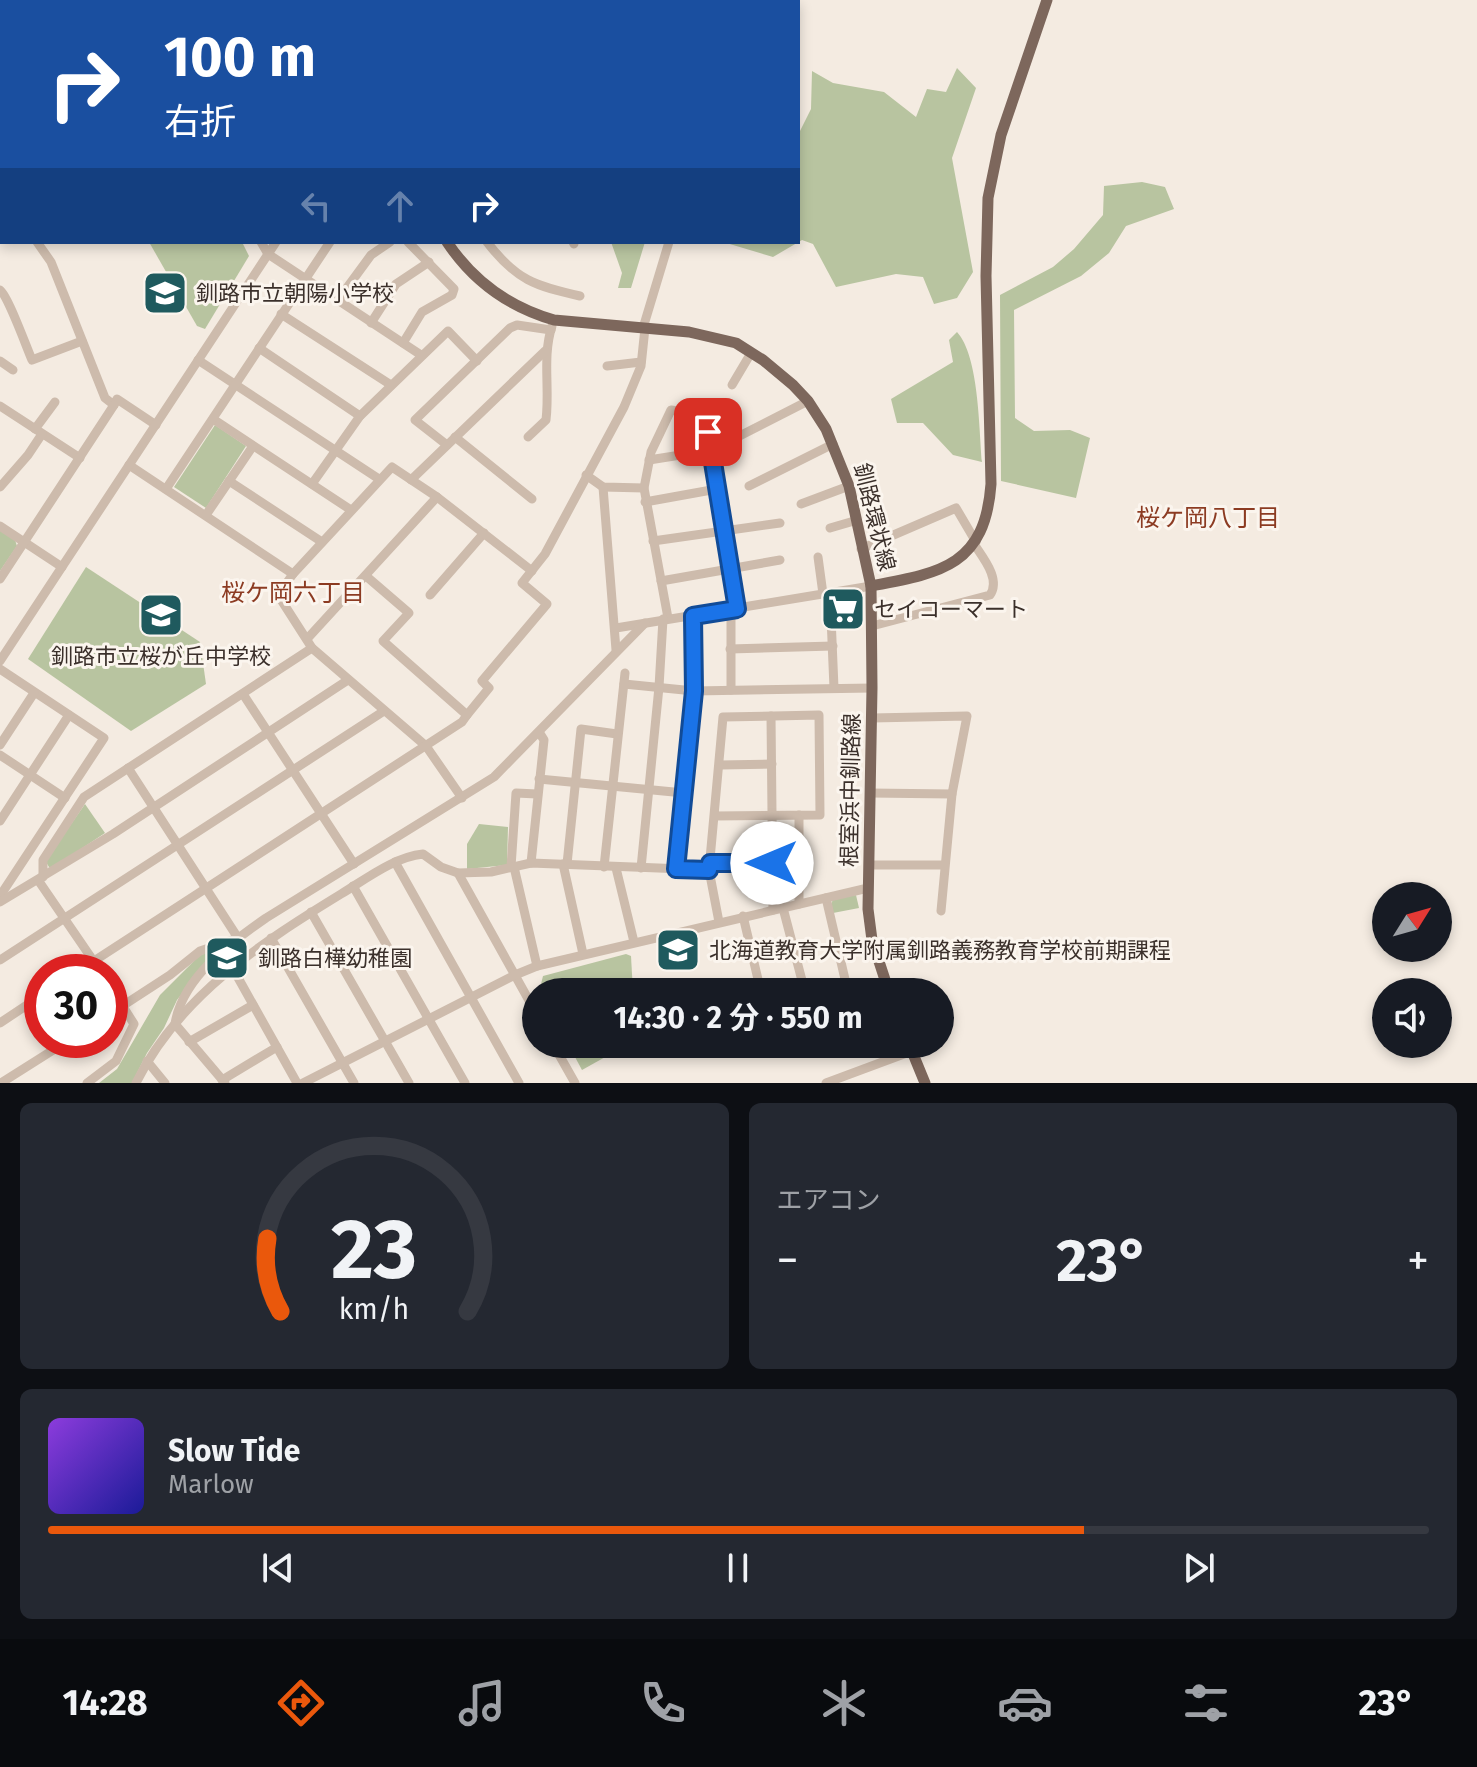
<!DOCTYPE html>
<html lang="ja">
<head>
<meta charset="utf-8">
<style>
  :root { --surface:#171b24; --page:#242831; --text:#f1f3f6; --muted:#9ea1a6; --line:#363941; --accent:#ea580c }
  body { margin:0; font-family:"Fira Sans","Noto Sans JP",sans-serif; background:var(--page); color:var(--text); height:100vh; display:flex; flex-direction:column; font-size:30px; white-space:nowrap }
  * { box-sizing:border-box; margin:0 }
  p { font-size:26px; color:var(--muted) }
  .icon { flex:none; width:44px; height:44px; fill:none; stroke:currentColor; stroke-width:2; stroke-linecap:round; stroke-linejoin:round }
  .map { position:relative; height:1083px; overflow:hidden }
  .sheet { display:flex; flex-direction:column; gap:20px; padding:20px; background:#0d0f14; flex:1 }
  .sheet>* { flex:none }
  .top-card { position:absolute; left:0px; top:0px; width:800px; height:244px; box-shadow:0 4px 12px #0003; background:#1a4fa0; color:#fff; overflow:hidden }
  .needle { width:52px; rotate:53deg }
  .buttons { position:absolute; left:1372px; top:882px; display:grid; gap:16px }
  .buttons a { display:grid; place-items:center; width:80px; height:80px; border-radius:50%; background:var(--surface); box-shadow:0 4px 12px #0003; font-size:40px }
  .speed { position:absolute; left:24px; top:954px; display:flex; gap:16px; font-size:40px; font-weight:700; text-align:center }
  .speed>* { display:grid; place-content:center; width:104px; height:104px; border-radius:50%; background:var(--surface); box-shadow:0 4px 12px #0003; line-height:1 }
  .speed .limit { border:12px solid #d22; background:#fff; color:#111 }
  .pin { position:absolute; display:grid; place-items:center; width:68px; height:68px; color:#fff; margin:-34px; border-radius:16px; box-shadow:0 4px 12px #0006 }
  .me { position:absolute; width:88px; margin:-44px; rotate:270deg; stroke-linejoin:round; filter:drop-shadow(0 0 6px #0008) }
  .turn { display:flex; align-items:center; gap:28px; height:168px; padding:0 32px; font-size:36px }
  .turn .icon { width:104px; height:104px; stroke-width:2.5 }
  .turn b { display:block; font-size:56px; line-height:68px }
  .lanes { display:flex; align-items:center; height:76px; padding:0 32px; background:#0003; justify-content:center; gap:40px; direction:ltr }
  .lanes .off { opacity:.35 }
  .big { font-size:60px; font-weight:700; line-height:1.1 }
  .sheet .widget { flex:1; display:flex; flex-direction:column; justify-content:center; gap:12px; min-width:0; padding:0 28px; border-radius:12px; background:var(--page) }
  .sheet .dial { align-items:center; gap:0 }
  .dial svg { height:208px; overflow:visible; fill:none; stroke:var(--line); stroke-width:7; stroke-linecap:round; text-anchor:middle }
  .dial text { fill:var(--text); stroke:none }
  .song { display:flex; align-items:center; gap:24px }
  .cover { width:96px; height:96px; border-radius:12px; background:linear-gradient(135deg,hsl(270 70% 55%),hsl(240 70% 35%)) }
  .played { height:8px; border-radius:4px; background:linear-gradient(90deg,var(--accent) 75%,var(--line) 75%) }
  .keys { display:flex; justify-content:space-around; direction:ltr }
  .heat { display:flex; justify-content:space-between; align-items:center; font-size:44px; direction:ltr }
  .sheet .tiles { flex:1; display:grid; gap:20px; grid-template-columns:1fr 1fr }
  .widget:last-child { grid-column:span 2 }
  .trip { position:absolute; left:522px; top:978px; width:432px; height:80px; border-radius:40px; background:var(--surface); box-shadow:0 4px 12px #0003; font-weight:700; line-height:80px; text-align:center }
  .tab-bar { display:flex; height:128px; justify-content:space-around; align-items:center; background:#090b0e; color:var(--muted) }
  .tab-bar .icon { width:56px; height:56px }
  .tab-bar .active { color:var(--accent) }
  .tab-bar b { font-size:36px; color:var(--text) }
  .map>svg:first-child { display:block }
</style>
</head>
<body>
<div class="map">
<svg width="1477" height="1083" viewBox="0 0 1477 1083">
  <rect width="100%" height="100%" fill="#f4ebe1"/>
  <g fill="#b8c4a0">
    <polygon points="957,68 976,88 952,158 973,272 957,298 934,304 923,277 896,274 836,287 813,244 802,240 773,257 723,242 798,242 798,135 811,109 812,71 833,83 884,92 916,117 927,89 946,92"/>
    <polygon points="1142,182 1165,187 1174,209 1126,226 1109,253 1081,276 1014,310 1015,418 1034,431 1070,430 1090,438 1076,498 1001,481 1000,295 1053,267 1074,249 1103,215 1104,186"/>
    <polygon points="149,242 242,242 249,256 205,329 197,326"/>
    <polygon points="611,242 645,242 631,288 618,288 622,273"/>
    <path d="M 957,332 C 979,356 979,428 982,462 L 953,455 L 923,423 L 897,423 L 891,399 L 953,362 L 949,340 Z"/>
    <polygon points="215,425 246,446 206,508 174,487"/>
    <polygon points="0,530 15,540 17,546 0,571"/>
    <polygon points="86,567 200,642 206,684 131,731 28,659"/>
    <polygon points="85,804 105,833 54,867 49,867 46,862 49,856"/>
    <polygon points="479,824 508,827 507,865 467,869 467,844"/>
    <polygon points="856,895 859,908 833,913 831,905 833,899"/>
    <polygon points="207,953 209,959 177,1000 164,1028 147,1053 132,1083 99,1083 117,1069 160,995 200,955"/>
    <polygon points="626,954 631,956 633,992 539,992 543,976"/>
    <polygon points="568,1044 612,1044 616,1051 582,1070"/>
  </g>
  <g fill="none" stroke-linecap="round" stroke-linejoin="round">
    <g stroke="#cdbbac" stroke-width="9">
      <polyline points="133,0 134,2"/>
      <polyline points="376,0 377,2"/>
      <polyline points="435,0 436,2"/>
      <polyline points="486,0 487,2"/>
      <polyline points="402,2 404,0"/>
      <polyline points="0,133 2,132"/>
      <polyline points="0,191 2,186"/>
      <polyline points="37,242 51,262 105,398 114,405 117,399 156,425"/>
      <polyline points="261,242 268,254 421,355"/>
      <path d="M 487,242 C 516,280 535,286 580,296"/>
      <polyline points="573,242 574,244 574,242"/>
      <path d="M 0,290 C 8,296 26,346 32,360 L 82,341"/>
      <polyline points="338,300 371,255 390,242"/>
      <polyline points="281,314 391,385"/>
      <polyline points="371,323 396,284 429,262"/>
      <polyline points="643,328 669,242"/>
      <polyline points="403,343 422,312 452,295 454,289 408,242"/>
      <polyline points="259,348 360,416"/>
      <polyline points="198,360 379,479"/>
      <polyline points="0,361 13,370"/>
      <polyline points="607,366 641,362"/>
      <polyline points="732,385 751,353"/>
      <polyline points="0,406 80,458"/>
      <polyline points="213,419 351,510"/>
      <polyline points="35,429 55,402"/>
      <polyline points="455,437 532,499"/>
      <path d="M 528,437 L 546,420 C 550,388 542,357 552,326"/>
      <polyline points="447,445 415,420 510,328 517,325 551,330"/>
      <polyline points="649,460 712,450 808,401"/>
      <polyline points="129,465 293,574"/>
      <polyline points="586,475 603,487 644,488"/>
      <polyline points="411,480 545,351"/>
      <polyline points="229,481 322,542"/>
      <polyline points="312,484 360,416 448,331 477,361"/>
      <polyline points="749,486 833,444"/>
      <polyline points="0,487 28,455 42,434"/>
      <polyline points="603,487 616,650"/>
      <polyline points="166,489 330,242"/>
      <polyline points="645,502 717,489"/>
      <polyline points="801,504 849,486"/>
      <polyline points="206,515 253,446"/>
      <polyline points="0,526 62,567"/>
      <polyline points="830,528 854,521"/>
      <polyline points="653,541 780,523"/>
      <polyline points="861,549 956,508 976,542"/>
      <polyline points="818,557 823,594"/>
      <polyline points="0,579 114,405"/>
      <polyline points="661,581 780,560"/>
      <polyline points="830,593 834,688"/>
      <polyline points="430,595 484,533"/>
      <polyline points="731,610 731,690"/>
      <polyline points="668,618 644,488 651,452 671,410 705,415 737,609"/>
      <path d="M 872,626 L 990,595 C 1001,579 983,558 974,544"/>
      <polyline points="616,628 871,586"/>
      <polyline points="307,639 437,497"/>
      <polyline points="730,649 833,646"/>
      <polyline points="0,661 276,242"/>
      <polyline points="0,669 104,738 2,893 0,901"/>
      <polyline points="624,684 694,691 872,688"/>
      <polyline points="243,694 354,864"/>
      <polyline points="467,715 489,688 482,681 547,604 522,583 545,554 624,407 641,366 645,328"/>
      <polyline points="771,716 773,910"/>
      <polyline points="872,718 967,716 952,794 941,911"/>
      <polyline points="0,745 34,693"/>
      <polyline points="0,755 65,798"/>
      <polyline points="720,765 772,764"/>
      <polyline points="539,779 684,793"/>
      <polyline points="870,793 952,794"/>
      <polyline points="462,798 426,746 312,648 278,595 293,574 392,467 437,497 532,571"/>
      <polyline points="715,816 820,815 819,715 723,717 709,870 719,922"/>
      <polyline points="0,821 69,715"/>
      <polyline points="395,862 519,1083"/>
      <polyline points="531,863 544,740 539,732"/>
      <polyline points="710,863 772,863"/>
      <polyline points="563,864 583,954"/>
      <polyline points="567,864 581,729 617,734"/>
      <polyline points="869,865 944,865"/>
      <polyline points="511,867 516,793 537,794"/>
      <polyline points="514,867 537,966"/>
      <polyline points="604,867 625,673"/>
      <polyline points="616,868 634,942"/>
      <polyline points="641,868 659,687 663,619"/>
      <polyline points="676,869 694,691 693,616"/>
      <polyline points="458,873 536,1013"/>
      <polyline points="43,877 43,860 84,797 312,648"/>
      <polyline points="38,880 101,972"/>
      <polyline points="353,886 465,1083"/>
      <polyline points="826,898 848,992"/>
      <polyline points="0,902 113,834 348,680"/>
      <polyline points="799,904 799,815"/>
      <polyline points="783,908 805,992"/>
      <polyline points="311,912 409,1083"/>
      <polyline points="743,916 761,992"/>
      <polyline points="271,938 354,1083"/>
      <polyline points="0,960 384,711"/>
      <polyline points="232,967 297,1083"/>
      <polyline points="77,972 462,722 467,715 383,641 409,613 366,576"/>
      <polyline points="110,1014 170,975 200,951 238,938 128,768"/>
      <polyline points="0,1023 42,995"/>
      <polyline points="189,1042 253,1005"/>
      <polyline points="553,1044 575,1083"/>
      <polyline points="147,1061 165,1083"/>
      <polyline points="222,1080 277,1047"/>
      <polyline points="1,1083 69,1040"/>
      <polyline points="87,1083 116,1061 134,1024 110,986"/>
      <path d="M 136,1083 C 179,996 261,943 341,894 C 366,879 394,857 423,854 L 441,867 L 458,873 L 491,872 L 531,863 L 709,870"/>
      <path d="M 225,1083 L 175,1024 C 182,978 230,943 266,918 L 494,777 L 645,623"/>
      <polyline points="303,1083 515,975 537,966 868,888"/>
      <polyline points="826,1083 912,1051"/>
    </g>
    <g stroke="#7d675c" stroke-width="11">
      <polyline points="319,0 320,2"/>
      <path d="M 447,242 C 473,281 509,307 554,320 L 689,332 L 736,343 L 763,360 L 793,385 L 808,401 L 826,429 L 849,486 L 871,586 L 872,688 L 868,909 L 872,940 L 889,992"/>
      <path d="M 871,586 C 941,573 985,566 991,484 L 986,276 L 988,198 L 1001,135 L 1047,0"/>
      <polyline points="909,1044 925,1083"/>
    </g>
  </g>
  <g fill="none" stroke-linecap="round" stroke-linejoin="round">
    <g stroke="#114b97" stroke-width="20">
      <polyline id="route" points="708,432 737,609 693,616 694,691 676,869 709,870 710,863 772,863"/>
    </g>
    <use href="#route" stroke="#1a73e8" stroke-width="14"/>
  </g>
  <defs>
    <g id="school-square" transform="scale(2.3)"><rect x="-9" y="-9" width="18" height="18" rx="4" fill="#1f5a5e" stroke="#fbf5ee"/><path d="M0-5L7-2L0 1L-7-2ZM-4 1L0 2.5L4 1V4Q0 6-4 4Z" fill="#fff"/></g>
    <g id="supermarket-square" transform="scale(2.3)"><rect x="-9" y="-9" width="18" height="18" rx="4" fill="#1f5a5e" stroke="#fbf5ee"/><path d="M-6-5.5h2.5l.6 2H6L4.5 2H-2.5L-4.4-4H-6ZM-1.5 3.2a1.3 1.3 0 1 0 .1 0ZM3 3.2a1.3 1.3 0 1 0 .1 0Z" fill="#fff"/></g>
  </defs>
  <g fill-rule="evenodd">
    <use href="#school-square" x="165" y="293"/>
    <use href="#supermarket-square" x="843" y="609"/>
    <use href="#school-square" x="161" y="615"/>
    <use href="#school-square" x="678" y="950"/>
    <use href="#school-square" x="227" y="958"/>
  </g>
  <g text-anchor="middle" stroke-width="6" stroke-linejoin="round" paint-order="stroke">
    <g font-size="22" fill="#3b302b" stroke="#fbf5ee" text-anchor="start">
      <text x="196" y="301">釧路市立朝陽小学校</text>
      <text x="874" y="617">セイコーマート</text>
      <text x="161" y="664" text-anchor="middle">釧路市立桜が丘中学校</text>
      <text x="709" y="958">北海道教育大学附属釧路義務教育学校前期課程</text>
      <text x="258" y="966">釧路白樺幼稚園</text>
    </g>
    <g font-size="22" fill="#3b302b" stroke="#fbf5ee">
      <text transform="translate(875 517) rotate(76)" y="8">釧路環状線</text>
      <text transform="translate(850 790) rotate(-89)" y="8">根室浜中釧路線</text>
    </g>
    <g font-size="24" fill="#8c3b22" stroke="#fbf5ee">
      <text x="1208" y="526">桜ケ岡八丁目</text>
      <text x="293" y="601">桜ケ岡六丁目</text>
    </g>
  </g>
</svg>
<div class="buttons">
<a><svg class="needle" viewBox="-14 -14 28 28"><path d="M0-13l5 13h-10z" fill="#e53935"/><path d="M0 13l5-13h-10z" fill="#9ea1a6"/></svg></a>
<a><svg class="icon" aria-label="sound" viewBox="0 0 24 24"><path d="M4 9h4l5-4v14l-5-4H4zM17 9q2 3 0 6"/></svg></a>
</div>
<div class="speed"><div class="limit">30</div></div>
<div class="pin" style="left:708px;top:432px;background:#d93025"><svg class="icon" aria-label="arrive" viewBox="0 0 24 24"><path d="M6 21V4h12l-3 4 3 4H6"/></svg></div>
<svg class="me" style="left:772px;top:863px" viewBox="-20 -20 40 40"><circle r="19" fill="#fff"/><path d="M0-13L10 11 0 6-10 11z" fill="#1a73e8"/></svg>
<div class="trip">14:30 · 2 分 · 550 m</div>
<div class="top-card">
<div class="turn"><svg class="icon" aria-label="right" viewBox="0 0 24 24"><path d="M7 20v-9h11M14 6l5 5-5 5"/></svg><div><b>100 m</b>右折</div></div>
<div class="lanes"><svg class="icon off" aria-label="left" viewBox="0 0 24 24"><path d="M17 20v-9H6M10 6l-5 5 5 5"/></svg><svg class="icon off" aria-label="ahead" viewBox="0 0 24 24"><path d="M12 20V5M6 11l6-6 6 6"/></svg><svg class="icon" aria-label="right" viewBox="0 0 24 24"><path d="M7 20v-9h11M14 6l5 5-5 5"/></svg></div>
</div>
</div>
<section class="sheet">
<div class="tiles">
<div class="widget dial"><svg viewBox="0 0 100 80">
<path d="M14 69A42 42 0 1 1 86 69"/>
<path d="M14 69A42 42 0 0 1 9 41" stroke="#ea580c"/>
<text x="50" y="56" font-size="32" font-weight="700">23</text>
<text x="50" y="72" font-size="11">km/h</text>
</svg></div>
<div class="widget"><p>エアコン</p>
<div class="heat"><a>−</a><b class="big">23°</b><a>+</a></div>
</div>
<div class="widget">
<div class="song"><i class="cover"></i><div><b>Slow Tide</b><p>Marlow</p></div></div>
<div class="played"></div>
<div class="keys"><svg class="icon" aria-label="previous" viewBox="0 0 24 24"><path d="M18 5L8 12l10 7zM5 5v14"/></svg><svg class="icon" aria-label="pause" viewBox="0 0 24 24"><path d="M8 5v14M16 5v14"/></svg><svg class="icon" aria-label="next" viewBox="0 0 24 24"><path d="M6 5l10 7-10 7zM19 5v14"/></svg></div>
</div>
</div>
</section>
<nav class="tab-bar">
<b>14:28</b>
<svg class="icon active" aria-label="directions" viewBox="0 0 24 24"><path d="M12 3l9 9-9 9-9-9zM9 14v-3h6M13 9l2 2-2 2"/></svg>
<svg class="icon" aria-label="music" viewBox="0 0 24 24"><path d="M9 18V5l10-2v13"/><circle cx="6" cy="18" r="3"/><circle cx="16" cy="16" r="3"/></svg>
<svg class="icon" aria-label="phone" viewBox="0 0 24 24"><path d="M5 4h4l2 5-3 2q2 4 5 5l2-3 5 2v4C11 20 4 13 5 4z"/></svg>
<svg class="icon" aria-label="climate" viewBox="0 0 24 24"><path d="M12 3v18M4 7l16 10M4 17L20 7"/></svg>
<svg class="icon" aria-label="car" viewBox="0 0 24 24"><path d="M5 17H2v-5l4-1 3-4h7l3 4 3 1v5h-3M9 17h6M6 11h13"/><circle cx="7" cy="17" r="2"/><circle cx="17" cy="17" r="2"/></svg>
<svg class="icon" aria-label="filters" viewBox="0 0 24 24"><path d="M4 7h16M4 17h16"/><circle cx="9" cy="7" r="2"/><circle cx="15" cy="17" r="2"/></svg>
<b>23°</b>
</nav>
</body>
</html>
